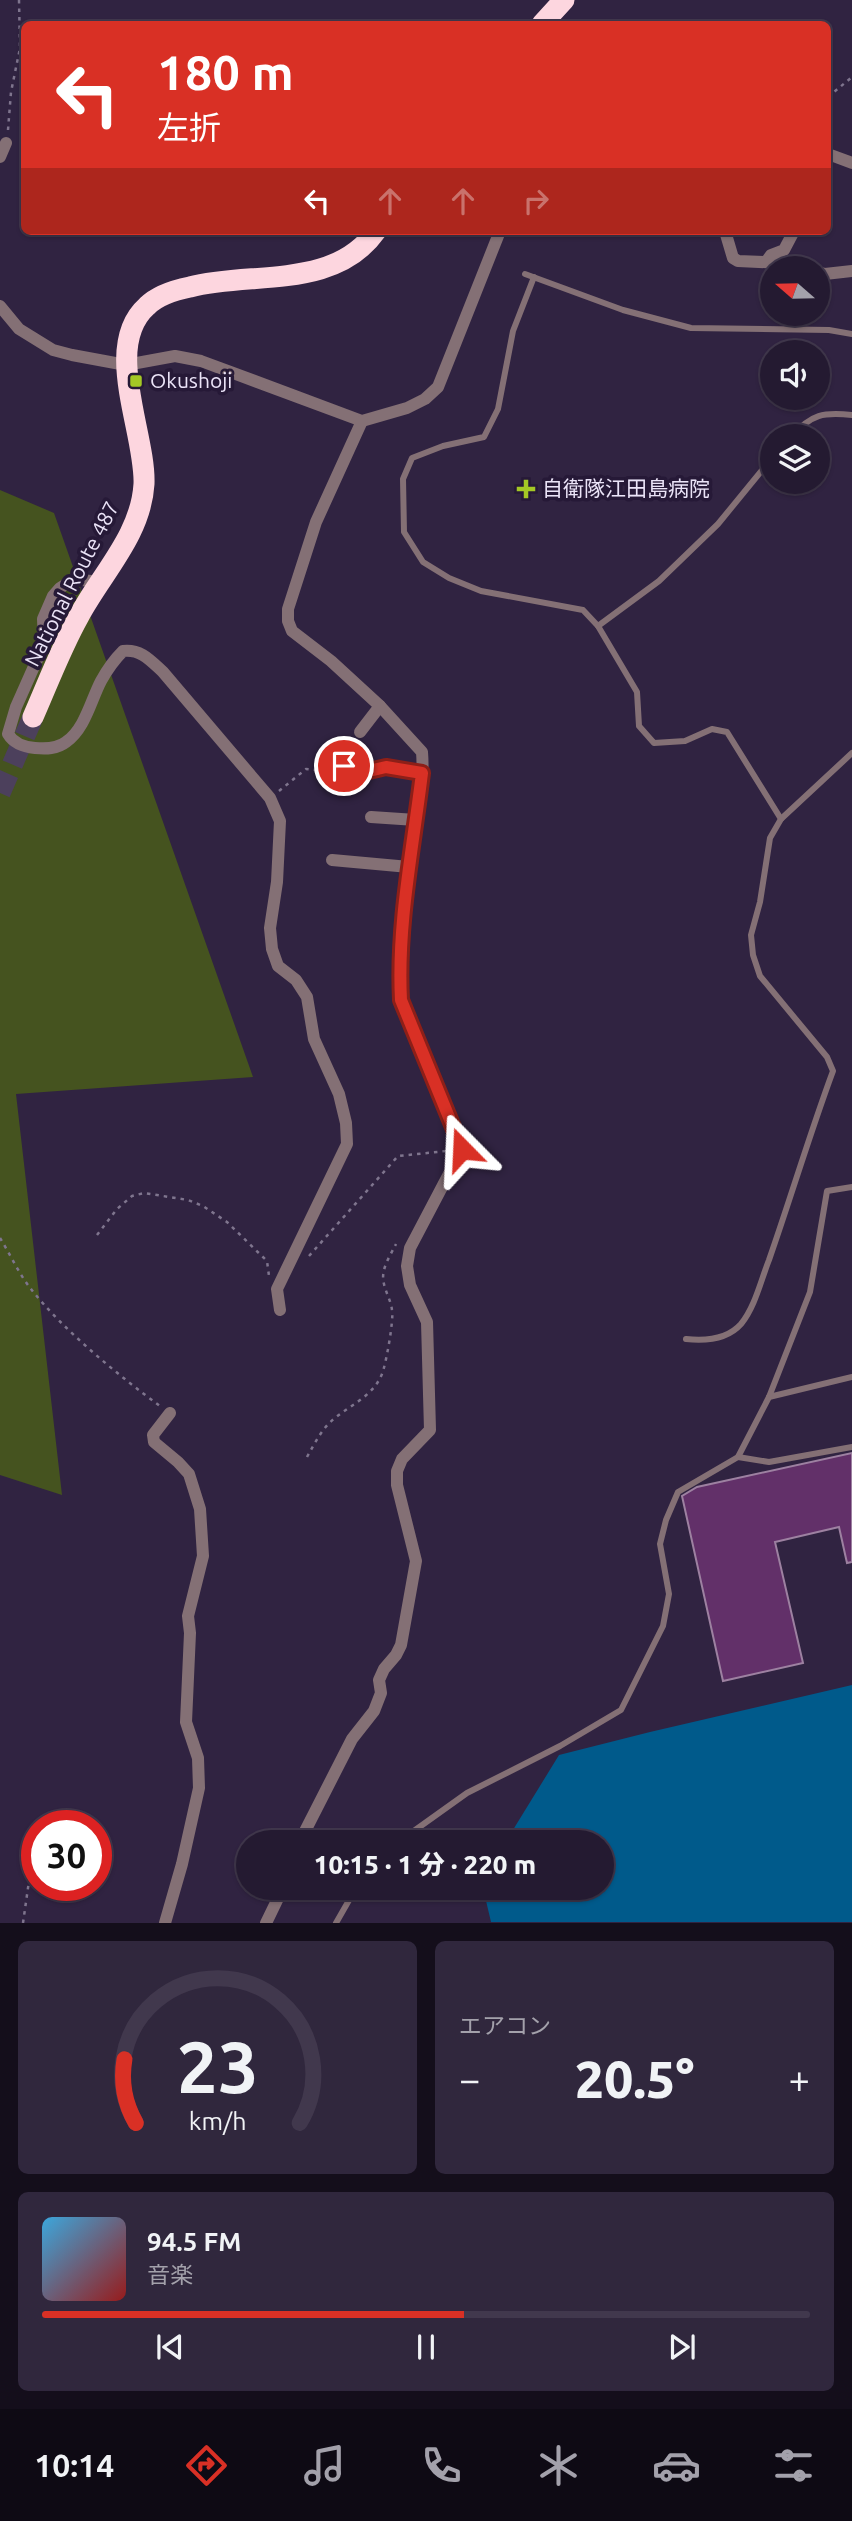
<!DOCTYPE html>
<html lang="ja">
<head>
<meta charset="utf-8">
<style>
  :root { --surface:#241a31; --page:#30273d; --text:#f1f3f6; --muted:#a3a1ab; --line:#41384d; --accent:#d93025 }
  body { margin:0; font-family:Ubuntu,"Noto Sans JP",sans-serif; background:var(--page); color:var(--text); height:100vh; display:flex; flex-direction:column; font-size:26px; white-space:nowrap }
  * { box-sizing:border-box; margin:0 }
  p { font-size:23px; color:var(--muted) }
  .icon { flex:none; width:38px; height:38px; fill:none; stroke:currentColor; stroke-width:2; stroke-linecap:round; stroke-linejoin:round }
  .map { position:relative; height:1923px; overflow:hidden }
  .drawer { display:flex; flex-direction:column; gap:18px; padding:18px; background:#140e1b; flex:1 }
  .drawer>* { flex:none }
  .guide { position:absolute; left:21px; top:21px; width:810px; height:214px; border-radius:10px; box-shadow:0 2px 5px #0004,0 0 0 2px var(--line); background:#d93025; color:#fff; overflow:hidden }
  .needle { width:46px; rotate:290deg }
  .tools { position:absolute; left:760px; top:256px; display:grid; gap:14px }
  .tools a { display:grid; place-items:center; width:70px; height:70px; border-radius:50%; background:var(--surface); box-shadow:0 2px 5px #0004,0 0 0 2px var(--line); font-size:35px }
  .speed { position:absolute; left:21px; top:1810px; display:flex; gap:14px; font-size:35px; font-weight:700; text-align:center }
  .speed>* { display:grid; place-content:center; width:91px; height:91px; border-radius:50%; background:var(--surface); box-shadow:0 2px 5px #0004,0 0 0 2px var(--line); line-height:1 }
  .speed .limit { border:10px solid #d22; background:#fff; color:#111 }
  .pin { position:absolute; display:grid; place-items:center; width:60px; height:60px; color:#fff; margin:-30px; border:4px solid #fff; border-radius:50%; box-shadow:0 2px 7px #0007 }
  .me { position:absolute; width:77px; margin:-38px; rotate:339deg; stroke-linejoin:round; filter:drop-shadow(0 0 5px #0008) }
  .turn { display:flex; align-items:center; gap:24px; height:147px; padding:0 21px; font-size:32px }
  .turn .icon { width:91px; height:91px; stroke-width:2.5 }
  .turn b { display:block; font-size:49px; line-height:60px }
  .lanes { display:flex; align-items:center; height:66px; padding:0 21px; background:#0003; justify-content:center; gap:35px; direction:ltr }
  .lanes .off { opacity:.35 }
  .big { font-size:52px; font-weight:800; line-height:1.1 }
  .drawer .card { flex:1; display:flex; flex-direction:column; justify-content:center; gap:10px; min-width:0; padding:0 24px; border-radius:10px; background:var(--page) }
  .drawer .dial { align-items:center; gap:0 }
  .dial svg { height:182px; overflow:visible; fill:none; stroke:var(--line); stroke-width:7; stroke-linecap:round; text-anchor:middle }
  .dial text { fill:var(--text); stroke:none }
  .song { display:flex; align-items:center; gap:21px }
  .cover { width:84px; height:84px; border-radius:10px; background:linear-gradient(135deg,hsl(200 70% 55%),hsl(0 70% 35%)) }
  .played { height:7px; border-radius:4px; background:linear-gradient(90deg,var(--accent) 55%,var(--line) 55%) }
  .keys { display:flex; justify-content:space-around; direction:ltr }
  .heat { display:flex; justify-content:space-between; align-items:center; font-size:38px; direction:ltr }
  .drawer .tiles { flex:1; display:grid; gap:18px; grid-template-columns:1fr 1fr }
  .card:last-child { grid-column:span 2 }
  .trip { position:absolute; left:236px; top:1830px; width:378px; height:70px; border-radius:35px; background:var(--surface); box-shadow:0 2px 5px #0004,0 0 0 2px var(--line); font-weight:800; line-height:70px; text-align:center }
  .tabs { display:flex; height:112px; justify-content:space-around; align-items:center; background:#0e0a14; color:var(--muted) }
  .tabs .icon { width:49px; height:49px }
  .tabs .active { color:var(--accent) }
  .tabs b { font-size:32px; color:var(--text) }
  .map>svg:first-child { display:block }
</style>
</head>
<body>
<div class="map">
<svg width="852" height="1923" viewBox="0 0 852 1923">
  <rect width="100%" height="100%" fill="#302341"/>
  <polygon fill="#45531f" points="0,490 54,513 253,1077 16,1094 62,1495 0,1475"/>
  <polygon fill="#005a8b" points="852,1685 852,1922 491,1922 483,1888 602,1888 602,1843 505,1843 559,1755 650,1732"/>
  <polygon fill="#623069" stroke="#9d81a1" stroke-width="2" points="852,1453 852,1562 847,1563 839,1527 775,1542 803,1663 723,1681 682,1496 697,1487"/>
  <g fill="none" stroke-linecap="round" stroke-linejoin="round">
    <polyline stroke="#4c405c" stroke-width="21" stroke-dasharray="21 10" stroke-linecap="butt" points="0,793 33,717"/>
    <g stroke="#7f758e" stroke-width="2.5" stroke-dasharray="3.5 5" stroke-linecap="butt">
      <polyline points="828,97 852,77"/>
      <polyline points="8,130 11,92 20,48 19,0"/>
      <polyline points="279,791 306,769 316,770 326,781 332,772"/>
      <polyline points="97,1235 117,1209 132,1196 144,1193 188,1200 203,1206 227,1222 267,1261 269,1276"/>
      <path d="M 0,1238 C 10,1254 19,1274 31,1289 C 62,1329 119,1376 160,1406"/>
      <polyline points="309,1256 398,1156 446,1151"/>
      <path d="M 307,1457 C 315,1443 322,1428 335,1418 C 352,1404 373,1396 382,1374 C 386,1364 394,1320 392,1310 C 391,1301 386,1293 384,1284 C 380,1270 390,1256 396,1244"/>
      <polyline points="23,1923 34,1846"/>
    </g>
    <g stroke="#847075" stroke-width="6">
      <polyline points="525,274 623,310 691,328 829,330 852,334"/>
      <polyline points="534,277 513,331 498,409 484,437 443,446 412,458 403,479 404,532 423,562 449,578 481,591 583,610 598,626 637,692 639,726 654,743 685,741 712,729 727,732 781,819"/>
      <path d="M 792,436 C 812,414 823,412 852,415"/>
      <polyline points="598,626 659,581 718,524 772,458"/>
      <path d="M 686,1339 C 705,1341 727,1340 741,1324 C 755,1307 761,1280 769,1260 C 791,1197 810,1133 833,1071 L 827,1057 L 760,976 L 753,955 L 751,935 L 760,902 L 770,838 L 781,819 L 852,753"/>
      <polyline points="769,1397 852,1377"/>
      <polyline points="738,1457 769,1462 852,1447"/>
      <polyline points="397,1843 467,1793 560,1746 621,1710 663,1626 669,1594 660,1544 666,1520 678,1492 738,1457 769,1397 810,1292 827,1191 852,1187"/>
      <polyline points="336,1923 356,1888"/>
    </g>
    <g stroke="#847075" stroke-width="12">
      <polyline points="828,154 852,163"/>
      <polyline points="0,157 6,143"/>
      <polyline points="725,231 733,258 738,261 784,263 802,268"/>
      <polyline points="766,262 771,255 784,250 794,231"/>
      <polyline points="817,272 825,274 852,271"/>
      <polyline points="0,306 19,329 53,350 72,355 126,365 175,356 201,361 362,421 407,408 425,399 438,387 500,231"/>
      <path d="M 99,582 L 74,579 L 60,588 L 53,596 L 43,619 L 44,644 L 16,707 L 8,734 C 14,744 24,747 35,748 C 46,749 57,749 66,742 C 85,729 91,700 101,681 C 107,670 114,660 123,651 C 141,649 150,660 163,672 L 270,798 L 280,821 L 277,882 L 270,928 L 272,949 L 278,966 L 296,980 L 307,997 L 314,1039 L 339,1094 L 346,1123 L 347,1144 L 277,1289 L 280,1310"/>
      <polyline points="360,732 380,706"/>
      <polyline points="344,766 369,771 386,767 422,773"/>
      <polyline points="371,817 416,820"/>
      <polyline points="332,860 409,867"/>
      <path d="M 299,1843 L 352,1739 L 374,1711 L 381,1693 L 379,1680 L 384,1669 L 396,1655 L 401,1645 L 416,1561 L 397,1485 L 397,1471 L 402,1459 L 430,1430 L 427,1322 L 410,1285 L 407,1266 L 410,1248 L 462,1149 L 401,1000 C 398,956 402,909 409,865 C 415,828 425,789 422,752 L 380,706 L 331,661 L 292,631 L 288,621 L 288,609 L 316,522 L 362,421"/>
      <polyline points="165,1923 182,1864 199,1788 198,1758 186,1722 190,1633 188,1616 203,1556 200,1509 189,1474 178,1462 154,1442 153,1435 170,1413"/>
      <polyline points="266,1923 283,1888"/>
    </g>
    <g stroke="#fdd6df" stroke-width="21">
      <polyline points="542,24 564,0"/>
      <path d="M 33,717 C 48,683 61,648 79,616 C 102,573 141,535 144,484 C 146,433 102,346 147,306 C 158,295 175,290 190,287 C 252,271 334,290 376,231"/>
    </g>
  </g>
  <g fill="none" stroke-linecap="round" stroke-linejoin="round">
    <g stroke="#8d1f18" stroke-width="18">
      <path id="route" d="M 344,766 L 369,771 L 386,767 L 422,773 C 413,848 397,924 401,1000 L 462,1149"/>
    </g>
    <use href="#route" stroke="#d93025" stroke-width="12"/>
  </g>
  <g fill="#a4c825" stroke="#261937" stroke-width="2.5">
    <rect x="129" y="374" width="14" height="14" rx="3.5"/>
    <path d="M522.5 478.5h7v7h7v7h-7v7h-7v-7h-7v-7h7z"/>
  </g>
  <g text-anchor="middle" stroke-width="7" stroke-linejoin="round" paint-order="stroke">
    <g font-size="21" fill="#ebe4f8" stroke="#261937" text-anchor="start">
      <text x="150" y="388">Okushoji</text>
      <text x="542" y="496">自衛隊江田島病院</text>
    </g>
    <g font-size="21" fill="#ebe4f8" stroke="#261937">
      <text transform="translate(72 584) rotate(-63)" y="7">National Route 487</text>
    </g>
  </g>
</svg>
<div class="tools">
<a><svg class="needle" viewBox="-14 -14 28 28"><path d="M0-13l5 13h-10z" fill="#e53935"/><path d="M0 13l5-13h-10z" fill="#a3a1ab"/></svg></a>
<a><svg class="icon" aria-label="sound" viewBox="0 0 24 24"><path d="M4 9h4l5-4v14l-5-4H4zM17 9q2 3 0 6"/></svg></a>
<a><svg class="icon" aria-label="layers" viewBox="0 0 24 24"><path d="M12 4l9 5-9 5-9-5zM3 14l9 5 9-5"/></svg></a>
</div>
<div class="speed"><div class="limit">30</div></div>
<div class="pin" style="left:344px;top:766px;background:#d93025"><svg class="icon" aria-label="arrive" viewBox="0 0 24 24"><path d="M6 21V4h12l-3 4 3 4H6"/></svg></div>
<svg class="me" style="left:462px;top:1149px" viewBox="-20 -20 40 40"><path d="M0-17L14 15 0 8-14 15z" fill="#d93025" stroke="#fff" stroke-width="4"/></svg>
<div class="trip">10:15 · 1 分 · 220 m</div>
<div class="guide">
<div class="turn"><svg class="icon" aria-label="left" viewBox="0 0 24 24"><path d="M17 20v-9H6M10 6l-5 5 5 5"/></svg><div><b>180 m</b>左折</div></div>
<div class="lanes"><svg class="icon" aria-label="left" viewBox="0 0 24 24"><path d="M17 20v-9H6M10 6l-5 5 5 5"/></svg><svg class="icon off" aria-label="ahead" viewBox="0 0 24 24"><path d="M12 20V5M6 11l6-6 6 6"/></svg><svg class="icon off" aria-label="ahead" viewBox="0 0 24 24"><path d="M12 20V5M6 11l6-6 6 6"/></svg><svg class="icon off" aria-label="right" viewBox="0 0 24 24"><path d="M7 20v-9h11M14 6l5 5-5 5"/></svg></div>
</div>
</div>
<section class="drawer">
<div class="tiles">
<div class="card dial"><svg viewBox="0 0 100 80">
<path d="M14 69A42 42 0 1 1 86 69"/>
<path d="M14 69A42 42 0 0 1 9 41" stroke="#d93025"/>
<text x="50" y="56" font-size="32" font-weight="700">23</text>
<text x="50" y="72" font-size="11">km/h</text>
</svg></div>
<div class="card"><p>エアコン</p>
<div class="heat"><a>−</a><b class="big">20.5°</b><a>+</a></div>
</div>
<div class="card">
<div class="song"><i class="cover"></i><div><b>94.5 FM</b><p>音楽</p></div></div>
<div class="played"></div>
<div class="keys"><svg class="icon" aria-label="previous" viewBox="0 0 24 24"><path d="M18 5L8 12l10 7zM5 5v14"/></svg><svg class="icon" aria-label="pause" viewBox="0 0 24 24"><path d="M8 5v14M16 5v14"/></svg><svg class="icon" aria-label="next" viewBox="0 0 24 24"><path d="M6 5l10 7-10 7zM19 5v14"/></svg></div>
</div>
</div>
</section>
<nav class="tabs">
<b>10:14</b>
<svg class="icon active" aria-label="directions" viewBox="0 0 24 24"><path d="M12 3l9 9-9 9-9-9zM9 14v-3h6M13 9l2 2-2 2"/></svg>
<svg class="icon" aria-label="music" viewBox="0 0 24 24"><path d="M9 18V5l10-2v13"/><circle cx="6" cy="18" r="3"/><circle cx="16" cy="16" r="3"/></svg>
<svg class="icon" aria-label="phone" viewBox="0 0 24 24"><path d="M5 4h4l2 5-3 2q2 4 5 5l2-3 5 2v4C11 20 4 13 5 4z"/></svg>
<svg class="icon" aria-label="climate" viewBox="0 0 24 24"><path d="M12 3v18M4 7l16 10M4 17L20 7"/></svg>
<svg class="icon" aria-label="car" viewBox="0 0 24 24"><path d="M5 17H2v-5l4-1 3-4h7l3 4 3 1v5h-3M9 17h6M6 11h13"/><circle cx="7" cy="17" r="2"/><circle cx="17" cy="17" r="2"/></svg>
<svg class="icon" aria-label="filters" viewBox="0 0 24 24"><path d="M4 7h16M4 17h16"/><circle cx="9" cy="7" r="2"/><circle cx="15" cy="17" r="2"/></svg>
</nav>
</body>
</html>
